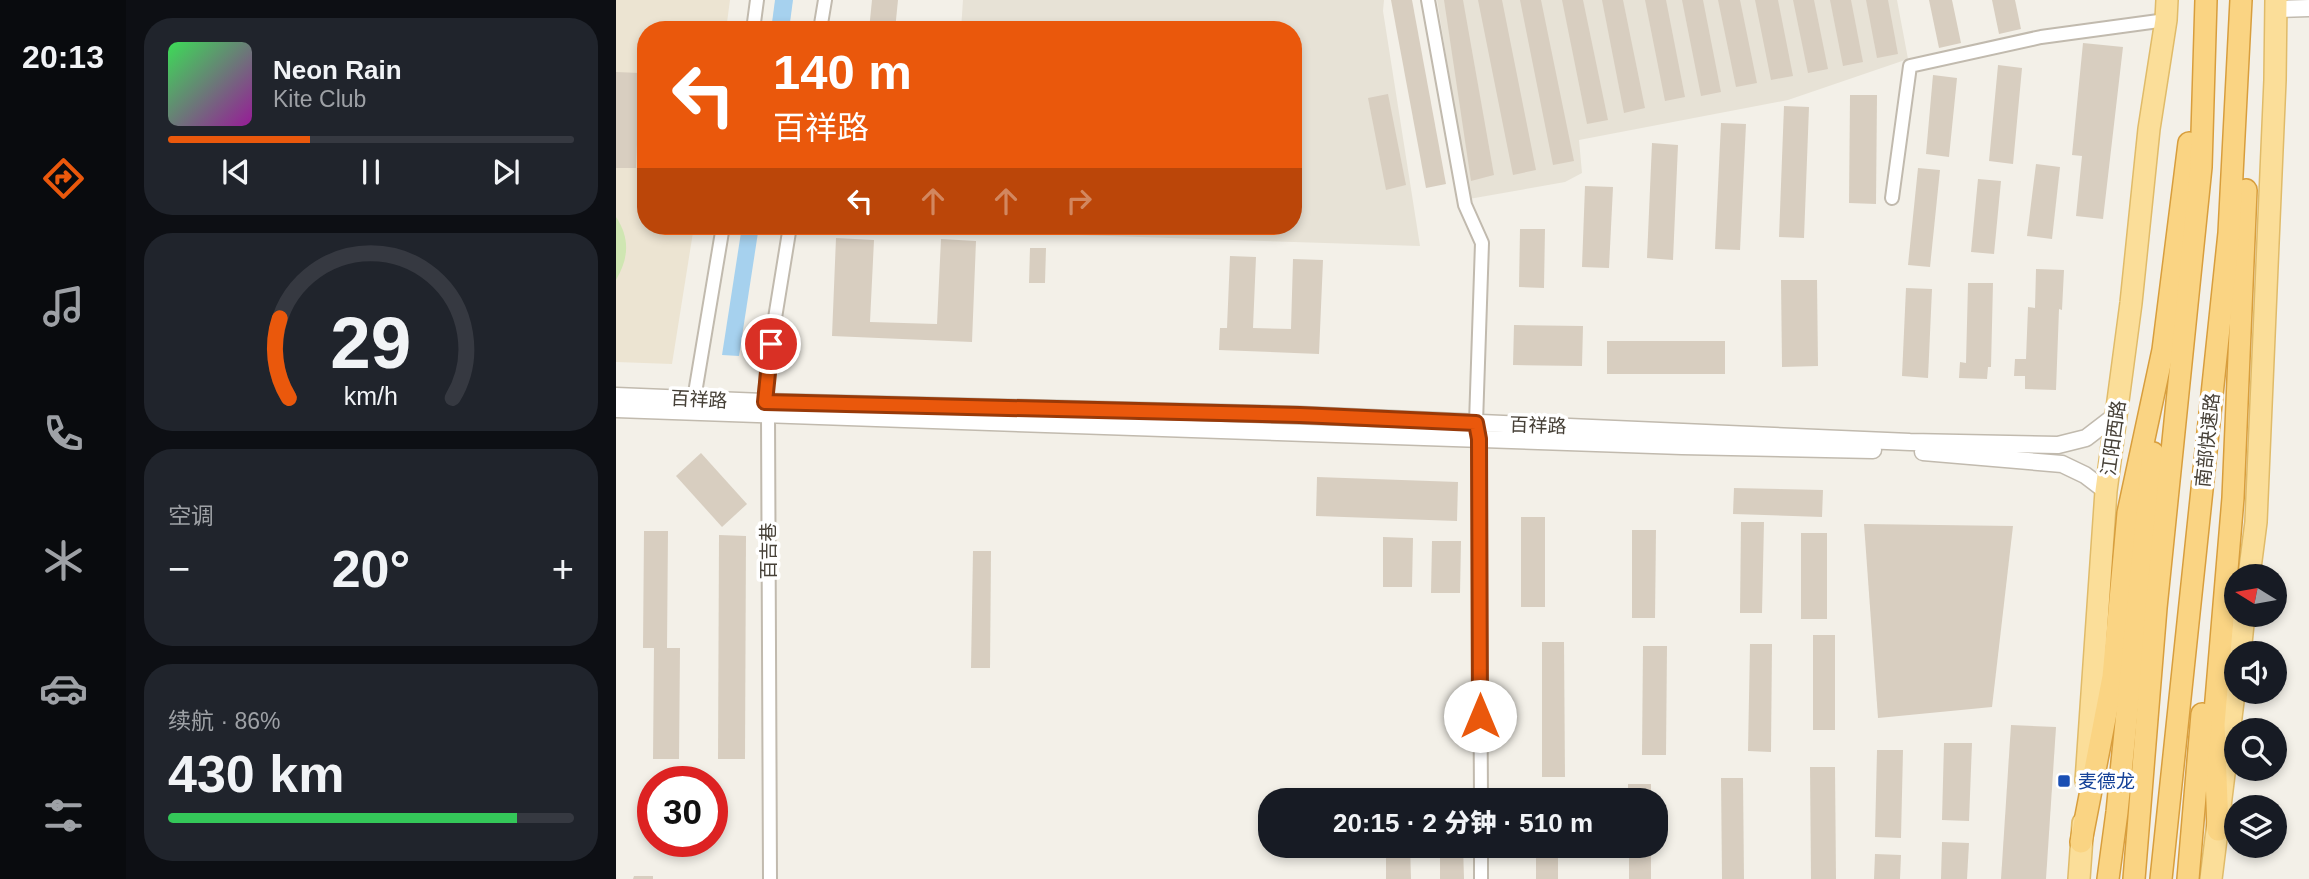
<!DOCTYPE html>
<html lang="zh">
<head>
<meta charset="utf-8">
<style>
  :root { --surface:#171b24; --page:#20242c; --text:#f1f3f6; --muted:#9ea1a6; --line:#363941; --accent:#ea580c }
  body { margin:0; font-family:Arial,"Noto Sans SC",sans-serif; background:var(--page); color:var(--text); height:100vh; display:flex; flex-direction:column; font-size:26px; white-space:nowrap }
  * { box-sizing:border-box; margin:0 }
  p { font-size:23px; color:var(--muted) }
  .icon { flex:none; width:38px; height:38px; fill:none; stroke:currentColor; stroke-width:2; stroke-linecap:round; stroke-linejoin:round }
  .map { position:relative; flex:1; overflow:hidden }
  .drawer { display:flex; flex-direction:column; gap:18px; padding:18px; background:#0d0f14; width:490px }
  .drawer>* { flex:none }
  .guide { position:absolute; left:21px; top:21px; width:665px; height:214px; border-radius:28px; box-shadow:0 4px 10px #0003; background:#ea580c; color:#fff; overflow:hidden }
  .needle { width:46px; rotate:281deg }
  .tools { position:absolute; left:1608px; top:564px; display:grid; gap:14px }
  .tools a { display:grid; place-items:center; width:63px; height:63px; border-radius:50%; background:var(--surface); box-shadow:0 4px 10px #0003; font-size:35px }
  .speed { position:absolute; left:21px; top:766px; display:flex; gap:14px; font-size:35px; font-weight:700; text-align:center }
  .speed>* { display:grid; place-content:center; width:91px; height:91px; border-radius:50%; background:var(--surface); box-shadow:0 4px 10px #0003; line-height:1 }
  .speed .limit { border:10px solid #d22; background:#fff; color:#111 }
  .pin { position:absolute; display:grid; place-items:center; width:60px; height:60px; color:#fff; margin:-30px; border:4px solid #fff; border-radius:50%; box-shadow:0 2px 7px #0007 }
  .me { position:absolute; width:77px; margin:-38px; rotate:0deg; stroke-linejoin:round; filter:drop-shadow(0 0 5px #0008) }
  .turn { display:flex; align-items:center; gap:24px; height:147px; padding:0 21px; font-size:32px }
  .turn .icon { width:91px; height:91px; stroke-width:2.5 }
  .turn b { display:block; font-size:49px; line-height:60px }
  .lanes { display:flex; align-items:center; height:66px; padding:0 21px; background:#0003; justify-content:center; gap:35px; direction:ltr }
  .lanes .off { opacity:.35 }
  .big { font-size:52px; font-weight:800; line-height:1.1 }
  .drawer .widget { flex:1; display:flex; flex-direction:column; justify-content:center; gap:10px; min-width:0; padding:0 24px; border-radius:28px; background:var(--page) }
  .drawer .dial { align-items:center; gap:0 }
  .dial svg { height:182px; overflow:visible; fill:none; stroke:var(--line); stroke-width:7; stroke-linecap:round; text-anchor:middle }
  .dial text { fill:var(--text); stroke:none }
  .song { display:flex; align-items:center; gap:21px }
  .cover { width:84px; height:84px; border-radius:10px; background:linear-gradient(135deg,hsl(130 70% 55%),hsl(300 70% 35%)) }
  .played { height:7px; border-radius:4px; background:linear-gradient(90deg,var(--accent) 35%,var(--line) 35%) }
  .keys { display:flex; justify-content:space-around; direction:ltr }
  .heat { display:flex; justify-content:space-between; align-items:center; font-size:38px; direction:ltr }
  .charge { height:10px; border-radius:5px; background:linear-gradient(90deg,#34c759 86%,var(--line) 0) }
  .trip { position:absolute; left:642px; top:788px; width:410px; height:70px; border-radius:28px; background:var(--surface); box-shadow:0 4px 10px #0003; font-weight:800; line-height:70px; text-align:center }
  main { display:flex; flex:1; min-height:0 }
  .tab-bar { display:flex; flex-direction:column; width:126px; justify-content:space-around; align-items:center; background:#090b0e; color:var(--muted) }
  .tab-bar .icon { width:49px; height:49px }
  .tab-bar .current { color:var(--accent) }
  .tab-bar b { font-size:32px; color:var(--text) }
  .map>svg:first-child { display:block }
</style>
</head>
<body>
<main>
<nav class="tab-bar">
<b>20:13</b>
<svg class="icon current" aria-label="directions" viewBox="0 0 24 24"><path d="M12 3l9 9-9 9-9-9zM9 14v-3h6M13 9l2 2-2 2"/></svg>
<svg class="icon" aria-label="music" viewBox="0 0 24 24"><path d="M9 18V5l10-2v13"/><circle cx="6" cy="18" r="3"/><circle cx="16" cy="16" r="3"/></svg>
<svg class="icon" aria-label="phone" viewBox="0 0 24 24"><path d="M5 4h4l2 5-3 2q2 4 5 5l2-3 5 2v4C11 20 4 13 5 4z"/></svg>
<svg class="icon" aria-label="climate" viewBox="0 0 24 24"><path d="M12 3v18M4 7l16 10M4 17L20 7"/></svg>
<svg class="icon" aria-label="car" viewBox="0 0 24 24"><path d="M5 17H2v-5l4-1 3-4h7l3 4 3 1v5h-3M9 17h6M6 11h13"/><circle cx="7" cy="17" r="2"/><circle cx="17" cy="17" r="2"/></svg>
<svg class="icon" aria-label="filters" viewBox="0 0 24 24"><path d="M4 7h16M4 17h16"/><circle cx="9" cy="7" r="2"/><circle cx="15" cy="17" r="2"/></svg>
</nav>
<section class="drawer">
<div class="widget">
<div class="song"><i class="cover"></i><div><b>Neon Rain</b><p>Kite Club</p></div></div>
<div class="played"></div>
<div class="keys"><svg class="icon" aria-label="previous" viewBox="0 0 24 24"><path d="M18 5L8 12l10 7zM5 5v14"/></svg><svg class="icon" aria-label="pause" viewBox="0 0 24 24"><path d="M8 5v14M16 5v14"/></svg><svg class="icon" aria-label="next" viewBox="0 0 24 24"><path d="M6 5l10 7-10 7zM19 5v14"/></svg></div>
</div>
<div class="widget dial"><svg viewBox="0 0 100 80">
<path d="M14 69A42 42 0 1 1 86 69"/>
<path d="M14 69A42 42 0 0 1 10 34" stroke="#ea580c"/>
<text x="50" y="56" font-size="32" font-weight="700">29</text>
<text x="50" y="72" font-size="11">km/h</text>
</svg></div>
<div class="widget"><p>空调</p>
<div class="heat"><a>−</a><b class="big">20°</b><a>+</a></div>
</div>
<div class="widget"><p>续航 · 86%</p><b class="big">430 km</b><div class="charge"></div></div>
</section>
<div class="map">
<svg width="1693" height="879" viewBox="0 0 1693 879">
  <rect width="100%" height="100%" fill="#f3f0e8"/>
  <g fill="#e7e2d6">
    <polygon points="347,0 768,0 767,11 804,246 334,231 335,226 677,226 677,30 345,30"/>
    <polygon points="821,0 1281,0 1292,59 1172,100 963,140 966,173 949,182 853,199"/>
  </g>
  <polygon fill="#ece4d2" points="0,0 114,0 110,30 30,30 30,226 78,226 56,364 0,362"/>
  <path fill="#cfe6b2" d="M 0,217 C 14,238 13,258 0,280 Z"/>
  <g fill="#a6d1ee">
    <polygon points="159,0 177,0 173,30 155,30"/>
    <polygon points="126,226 143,226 123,356 106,355"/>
  </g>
  <g fill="#d8cec0">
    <polygon points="256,0 282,0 279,30 253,30"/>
    <polygon points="775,0 796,0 830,184 810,188"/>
    <polygon points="828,0 847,0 878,175 855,181"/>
    <polygon points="862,0 886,0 920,170 897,175"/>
    <polygon points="904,0 925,0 958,161 937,165"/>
    <polygon points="946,0 967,0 992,120 971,124"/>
    <polygon points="986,0 1007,0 1029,108 1008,113"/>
    <polygon points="1029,0 1050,0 1069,97 1049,101"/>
    <polygon points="1066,0 1087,0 1105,92 1085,96"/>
    <polygon points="1102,0 1124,0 1141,83 1120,87"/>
    <polygon points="1139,0 1162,0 1177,76 1155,80"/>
    <polygon points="1177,0 1198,0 1212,69 1192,73"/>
    <polygon points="1214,0 1235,0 1247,62 1227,66"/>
    <polygon points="1250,0 1272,0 1282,54 1261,58"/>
    <polygon points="1313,0 1336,0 1345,43 1323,48"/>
    <polygon points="1376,0 1399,0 1405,29 1383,34"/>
    <polygon points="1467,43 1507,47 1487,219 1460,216 1466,156 1456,155"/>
    <polygon points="1382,65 1406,68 1397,164 1373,161"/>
    <polygon points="0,72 24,73 20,168 0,168"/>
    <polygon points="1317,75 1341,78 1333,157 1310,154"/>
    <polygon points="772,94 790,185 770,190 752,98"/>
    <polygon points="1234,95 1261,95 1260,204 1233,203"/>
    <polygon points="1168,106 1193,107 1188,238 1163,237"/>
    <polygon points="1105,123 1130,124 1124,250 1099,249"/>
    <polygon points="1036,143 1062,145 1057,260 1031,258"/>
    <polygon points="1420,164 1444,167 1436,239 1411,236"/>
    <polygon points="1302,168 1324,170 1314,267 1292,265"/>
    <polygon points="1362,179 1385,181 1378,254 1355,252"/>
    <polygon points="969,186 997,187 993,268 966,267"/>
    <polygon points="904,229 929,229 928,288 903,287"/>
    <polygon points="220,238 258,240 254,322 321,324 325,239 360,241 356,342 216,336"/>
    <polygon points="414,248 430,248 429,283 413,283"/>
    <polygon points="614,256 640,257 637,328 675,329 677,259 707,260 703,354 603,350 604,328 611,328"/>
    <polygon points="1420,269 1448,270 1446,310 1443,309 1440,390 1409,389 1409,376 1398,376 1399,359 1410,359 1412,307 1419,308"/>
    <polygon points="1165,280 1201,280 1202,366 1166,367"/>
    <polygon points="1352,283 1377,283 1375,367 1372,367 1371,379 1343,378 1344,362 1350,363"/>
    <polygon points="1290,288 1316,289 1312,378 1286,376"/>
    <polygon points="898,325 967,326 966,366 897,365"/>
    <rect x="991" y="341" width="118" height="33"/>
    <polygon points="85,453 131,504 106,527 60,476"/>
    <polygon points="701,477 842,482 841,521 700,516"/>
    <polygon points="1118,488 1207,490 1206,517 1117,514"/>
    <rect x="905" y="517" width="24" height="90"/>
    <polygon points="1125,522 1148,522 1146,613 1124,613"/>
    <polygon points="1248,524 1397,526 1376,707 1262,718"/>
    <polygon points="1016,530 1040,530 1039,618 1016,618"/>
    <polygon points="28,531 52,531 51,648 64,648 63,759 37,759 38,648 27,648"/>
    <rect x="1185" y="533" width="26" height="86"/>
    <polygon points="103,535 130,536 129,759 102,759"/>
    <polygon points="767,537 797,538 796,587 767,587"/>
    <polygon points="816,541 845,541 844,593 815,593"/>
    <polygon points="357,551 375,551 374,668 355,668"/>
    <rect x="1197" y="635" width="22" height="95"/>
    <polygon points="926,642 948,642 949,777 926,777"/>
    <polygon points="1134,644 1156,644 1155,752 1132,751"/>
    <polygon points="1027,646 1051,646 1050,755 1026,755"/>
    <polygon points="1395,725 1440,727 1430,879 1385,879"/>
    <polygon points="1328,743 1356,743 1353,821 1326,820"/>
    <polygon points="1261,750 1287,750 1285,838 1259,837"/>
    <polygon points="1194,767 1219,767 1220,879 1195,879"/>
    <polygon points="1105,778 1127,778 1128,879 1106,879"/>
    <rect x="1012" y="784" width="23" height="16"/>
    <polygon points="1326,842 1353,843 1351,879 1325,879"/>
    <polygon points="770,845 794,845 795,879 770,879"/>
    <polygon points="824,845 847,845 848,879 824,879"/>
    <rect x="920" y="845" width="22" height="34"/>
    <rect x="1013" y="845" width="22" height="34"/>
    <polygon points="1259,854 1285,855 1284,879 1258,879"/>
    <polygon points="18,876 37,876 37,879 17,879"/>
  </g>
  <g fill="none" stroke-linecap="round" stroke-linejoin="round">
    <g stroke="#c1baae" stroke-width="16">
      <g id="minor">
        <polyline points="812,0 849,205 866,243 860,423 863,439 865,800"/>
        <polyline points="137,30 141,0"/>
        <polyline points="204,30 209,0"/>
        <polyline points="1276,198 1294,66 1425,37 1550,20"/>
        <polyline points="78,399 107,226"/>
        <polyline points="865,845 865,879"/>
        <polyline points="154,879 152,415 149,402 151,367 174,226"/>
      </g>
    </g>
    <g stroke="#c1baae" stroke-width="19">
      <g id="tertiary">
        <polyline points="1661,9 1693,8"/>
        <polyline points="0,396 149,402 684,415 1294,442 1442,445 1470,438 1500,415"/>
        <polyline points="0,409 1066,446 1257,450"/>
        <polyline points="1307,452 1446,464 1469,475 1490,491"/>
      </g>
    </g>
    <g stroke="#e0bb69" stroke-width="24">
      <g id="primary">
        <polyline points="1633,576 1640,522 1659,80 1660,0"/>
        <polyline points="1624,653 1628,614"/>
        <polyline points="1470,781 1490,491 1515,303 1533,129 1550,20 1551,0"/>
        <polyline points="1463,879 1467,823"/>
        <polyline points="1595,879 1620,677"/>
      </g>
    </g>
    <g stroke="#d89e3d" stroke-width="24">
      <g id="trunk">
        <polyline points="1602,830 1598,724 1617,498 1630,190"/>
        <polyline points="1465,842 1497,677 1512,513 1547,350 1573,143"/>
        <polyline points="1492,879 1501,812 1537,453"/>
        <polyline points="1518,879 1540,608 1585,167 1590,0"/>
        <polyline points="1545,879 1613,233 1625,0"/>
        <polyline points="1572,879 1586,714"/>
      </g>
    </g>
    <use href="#minor" stroke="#fff" stroke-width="12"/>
    <use href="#tertiary" stroke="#fff" stroke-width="16"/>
    <use href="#primary" stroke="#fbde99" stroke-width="21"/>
    <use href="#trunk" stroke="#fad483" stroke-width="21"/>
  </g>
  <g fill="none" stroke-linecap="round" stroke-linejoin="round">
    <g stroke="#983908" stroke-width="18">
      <polyline id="route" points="155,344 149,402 684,415 860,423 863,439 864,716"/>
    </g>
    <use href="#route" stroke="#ea580c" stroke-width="12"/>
  </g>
  <rect fill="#1a4fb4" stroke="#fff" stroke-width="2.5" x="1441" y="774" width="14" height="14" rx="3.5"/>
  <g text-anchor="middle" stroke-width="7" stroke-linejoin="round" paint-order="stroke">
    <g font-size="19" fill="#464037" stroke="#fff">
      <text transform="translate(83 399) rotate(3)" y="7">百祥路</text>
      <text transform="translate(922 425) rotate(2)" y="7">百祥路</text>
      <text transform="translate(1497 438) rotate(-82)" y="7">江阳西路</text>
      <text transform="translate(1591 440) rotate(-84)" y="7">南部快速路</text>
      <text transform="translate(152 551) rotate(-90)" y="7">百吉巷</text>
    </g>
    <g font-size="19" fill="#164399" stroke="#fff" text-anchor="start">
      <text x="1462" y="788">麦德龙</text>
    </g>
  </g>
</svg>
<div class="tools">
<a><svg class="needle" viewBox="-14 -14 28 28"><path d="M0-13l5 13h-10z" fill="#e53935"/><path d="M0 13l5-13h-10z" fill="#9ea1a6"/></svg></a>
<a><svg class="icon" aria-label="sound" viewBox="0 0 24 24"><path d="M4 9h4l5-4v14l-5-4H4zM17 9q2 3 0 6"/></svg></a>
<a><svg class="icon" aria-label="search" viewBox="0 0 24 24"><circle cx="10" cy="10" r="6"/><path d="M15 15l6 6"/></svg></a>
<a><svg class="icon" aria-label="layers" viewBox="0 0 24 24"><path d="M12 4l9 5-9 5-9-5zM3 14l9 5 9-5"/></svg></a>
</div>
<div class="speed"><div class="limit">30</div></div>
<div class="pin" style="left:155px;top:344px;background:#d93025"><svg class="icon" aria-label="arrive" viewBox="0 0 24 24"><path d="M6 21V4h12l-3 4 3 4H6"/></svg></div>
<svg class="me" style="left:864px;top:716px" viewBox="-20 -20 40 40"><circle r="19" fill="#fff"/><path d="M0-13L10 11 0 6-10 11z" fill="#ea580c"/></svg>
<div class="trip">20:15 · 2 分钟 · 510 m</div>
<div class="guide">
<div class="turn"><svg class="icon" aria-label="left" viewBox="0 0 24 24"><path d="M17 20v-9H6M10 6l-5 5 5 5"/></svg><div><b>140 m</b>百祥路</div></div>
<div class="lanes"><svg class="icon" aria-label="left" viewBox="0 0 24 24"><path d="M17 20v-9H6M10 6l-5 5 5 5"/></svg><svg class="icon off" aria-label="ahead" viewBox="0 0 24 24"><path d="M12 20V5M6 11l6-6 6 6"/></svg><svg class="icon off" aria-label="ahead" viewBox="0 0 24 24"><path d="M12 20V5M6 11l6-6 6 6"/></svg><svg class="icon off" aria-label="right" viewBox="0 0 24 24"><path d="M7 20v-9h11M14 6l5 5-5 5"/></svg></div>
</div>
</div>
</main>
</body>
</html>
